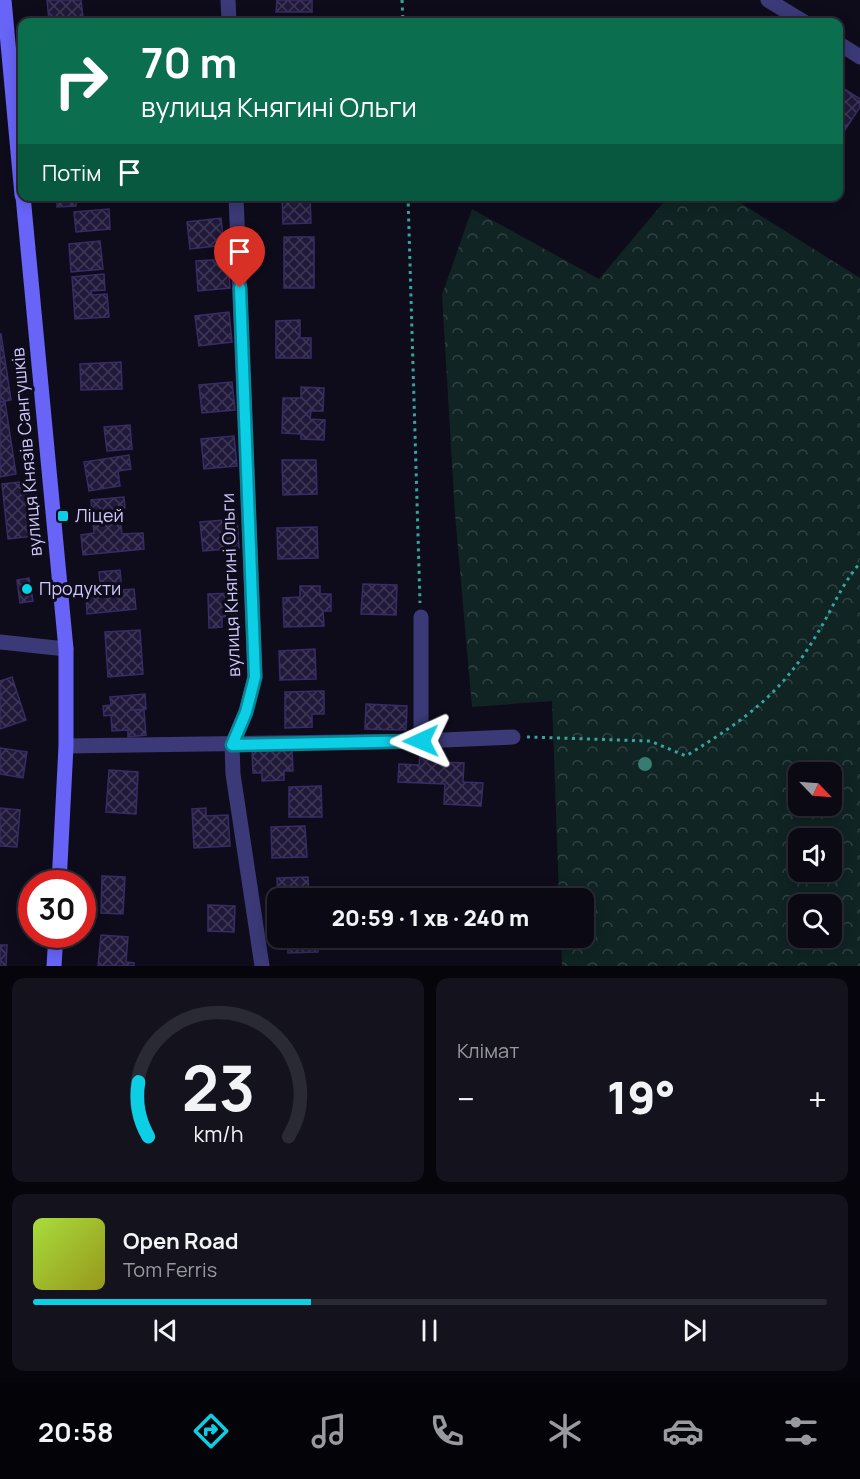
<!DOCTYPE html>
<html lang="uk">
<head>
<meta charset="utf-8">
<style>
  :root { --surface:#0a0914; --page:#13121d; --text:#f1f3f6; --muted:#999aa0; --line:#2a2a34; --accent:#0ccee5 }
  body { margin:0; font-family:Manrope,sans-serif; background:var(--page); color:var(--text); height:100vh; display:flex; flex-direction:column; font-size:22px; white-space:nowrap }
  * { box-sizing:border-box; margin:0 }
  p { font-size:20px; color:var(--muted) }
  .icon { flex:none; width:33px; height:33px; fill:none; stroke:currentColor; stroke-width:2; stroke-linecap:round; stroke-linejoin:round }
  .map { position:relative; height:966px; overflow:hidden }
  .side { display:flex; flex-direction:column; gap:12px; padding:12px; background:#06050b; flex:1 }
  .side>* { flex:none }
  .banner { position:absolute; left:18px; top:18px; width:825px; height:183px; border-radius:12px; box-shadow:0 3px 15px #0003,0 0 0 2px var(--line); background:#0b6e4f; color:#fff; overflow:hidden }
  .needle { width:39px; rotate:115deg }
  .tools { position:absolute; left:788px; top:762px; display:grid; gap:12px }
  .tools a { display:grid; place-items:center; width:54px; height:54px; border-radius:12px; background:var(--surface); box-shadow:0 3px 15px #0003,0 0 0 2px var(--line); font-size:30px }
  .speed { position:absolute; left:18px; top:870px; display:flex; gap:12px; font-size:30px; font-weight:700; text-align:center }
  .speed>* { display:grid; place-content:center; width:78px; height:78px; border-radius:50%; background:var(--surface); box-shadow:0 3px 15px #0003,0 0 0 2px var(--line); line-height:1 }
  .speed .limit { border:9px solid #d22; background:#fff; color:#111 }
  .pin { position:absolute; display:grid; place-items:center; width:51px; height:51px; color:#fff; margin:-62px -26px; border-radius:50% 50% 50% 0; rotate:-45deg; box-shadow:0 0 6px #0007 }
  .pin .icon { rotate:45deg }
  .me { position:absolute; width:66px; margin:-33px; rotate:269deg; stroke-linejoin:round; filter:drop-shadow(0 0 4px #0008) }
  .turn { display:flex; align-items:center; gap:21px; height:126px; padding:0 24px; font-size:27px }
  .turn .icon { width:78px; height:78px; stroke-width:2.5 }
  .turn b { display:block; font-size:42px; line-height:51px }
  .then { display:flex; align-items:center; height:57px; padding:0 24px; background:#0003; gap:12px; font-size:22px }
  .big { font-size:45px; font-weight:800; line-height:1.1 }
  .side .card { flex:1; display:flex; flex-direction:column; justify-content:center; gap:9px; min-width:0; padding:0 21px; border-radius:12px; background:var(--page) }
  .side .dial { align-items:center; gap:0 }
  .dial svg { height:156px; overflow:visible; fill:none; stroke:var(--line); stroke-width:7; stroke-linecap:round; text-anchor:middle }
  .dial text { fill:var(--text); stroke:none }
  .song { display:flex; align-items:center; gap:18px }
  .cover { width:72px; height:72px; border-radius:9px; background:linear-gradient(135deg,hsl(80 70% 55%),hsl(60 70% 35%)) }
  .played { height:6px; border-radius:3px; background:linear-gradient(90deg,var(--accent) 35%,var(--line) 35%) }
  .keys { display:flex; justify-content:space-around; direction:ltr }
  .heat { display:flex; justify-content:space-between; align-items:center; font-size:33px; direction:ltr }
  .side .tiles { flex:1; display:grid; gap:12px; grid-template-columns:1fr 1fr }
  .card:last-child { grid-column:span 2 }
  .trip { position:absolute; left:267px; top:888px; width:327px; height:60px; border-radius:12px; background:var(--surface); box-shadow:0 3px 15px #0003,0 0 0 2px var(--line); font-weight:800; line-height:60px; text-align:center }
  .menu { display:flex; height:96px; justify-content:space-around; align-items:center; background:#040408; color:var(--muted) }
  .menu .icon { width:42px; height:42px }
  .menu .selected { color:var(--accent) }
  .menu b { font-size:27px; color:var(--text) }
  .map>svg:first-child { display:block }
</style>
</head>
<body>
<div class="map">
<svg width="860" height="966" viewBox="0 0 860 966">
  <defs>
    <pattern id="forest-crowns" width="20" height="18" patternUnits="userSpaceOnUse" patternTransform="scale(1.5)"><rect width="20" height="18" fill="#0f2423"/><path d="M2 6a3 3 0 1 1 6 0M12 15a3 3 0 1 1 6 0" fill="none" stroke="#314244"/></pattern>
    <pattern id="building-cross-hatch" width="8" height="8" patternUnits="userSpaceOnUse" patternTransform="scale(1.5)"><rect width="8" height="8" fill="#20193a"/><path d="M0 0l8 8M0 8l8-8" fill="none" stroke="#3f3957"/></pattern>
  </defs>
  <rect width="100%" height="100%" fill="#0e0c1b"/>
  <path fill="url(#forest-crowns)" fill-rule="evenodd" d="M 668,197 L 731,197 L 860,278 L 860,966 L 562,966 L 561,938 L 584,938 L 584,898 L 559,898 L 552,701 L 472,707 L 455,514 L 442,295 L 472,209 L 599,279 ZM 798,772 L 831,772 L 831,806 L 798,806 ZM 798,838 L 831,838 L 831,872 L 798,872 ZM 798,904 L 831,904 L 831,938 L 798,938 Z"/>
  <g fill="url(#building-cross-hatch)" stroke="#372c65" stroke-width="1.5">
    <polygon points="47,0 81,0 83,17 49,21"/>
    <polygon points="277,0 312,0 312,12 276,12"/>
    <polygon points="838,85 860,99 860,107 843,133 838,130"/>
    <polygon points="57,196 76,196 76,206 57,207"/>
    <polygon points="282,196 310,196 311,223 283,224"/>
    <polygon points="109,209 110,229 76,232 74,212"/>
    <polygon points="221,218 224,245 190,249 187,222"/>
    <rect x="284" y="237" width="30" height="51"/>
    <polygon points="100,241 103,269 71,272 69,244"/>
    <polygon points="228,259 230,288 198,291 196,261"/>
    <polygon points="104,274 105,290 91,291 92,295 107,294 109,317 75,319 72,277"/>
    <polygon points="229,312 232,342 199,346 195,316"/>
    <polygon points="300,320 300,338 311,338 311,358 276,358 276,321"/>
    <polygon points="1,334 11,400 0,402 0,334"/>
    <polygon points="121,362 122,389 81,390 80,364"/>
    <polygon points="232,382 235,410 202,413 199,385"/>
    <polygon points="301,387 324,388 323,411 311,411 310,419 325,420 324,440 301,439 301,434 282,433 283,398 301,398"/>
    <polygon points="0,402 5,402 16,474 0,477"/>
    <polygon points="130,425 132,449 107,451 104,427"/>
    <polygon points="234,436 237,466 204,469 201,439"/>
    <polygon points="129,455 131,469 118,471 120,486 89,491 84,462"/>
    <polygon points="282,460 316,460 317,494 283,495"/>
    <polygon points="30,481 35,536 8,539 2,484"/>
    <polygon points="124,497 125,508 119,508 122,534 143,533 144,549 83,555 81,535 94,533 91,500"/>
    <polygon points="237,519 239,548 203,551 200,522"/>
    <polygon points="317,527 318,558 278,559 277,528"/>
    <polygon points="120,570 122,590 134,589 136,609 87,614 86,593 101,592 99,572"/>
    <polygon points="29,578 33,601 20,603 17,580"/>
    <polygon points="363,584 397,585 396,615 361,614"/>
    <polygon points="300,586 320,586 320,594 331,594 331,611 323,611 324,626 284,627 283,598 300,597"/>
    <polygon points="236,593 237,616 222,617 222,627 209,628 208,594"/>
    <polygon points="140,630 143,674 108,677 105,632"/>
    <polygon points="315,649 316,679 280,680 279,651"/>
    <polygon points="12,677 26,720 0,729 0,681"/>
    <polygon points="324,691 324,714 312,714 312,727 285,728 285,692"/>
    <polygon points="145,694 146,709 131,710 144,710 146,735 128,737 128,730 112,731 111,715 104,716 103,706 111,705 110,697"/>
    <polygon points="366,704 407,706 406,730 365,729"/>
    <polygon points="0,748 27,752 23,778 0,774"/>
    <polygon points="292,749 293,771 284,771 284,780 262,781 262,773 253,773 252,751"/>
    <polygon points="420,753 442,754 442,762 464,763 463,782 483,783 481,806 444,804 445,784 398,782 399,764 419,765"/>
    <polygon points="109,770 138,772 136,814 106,812"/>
    <polygon points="321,786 322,817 289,817 289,787"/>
    <polygon points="0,808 20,810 17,847 0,846"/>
    <polygon points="206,808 206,816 228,815 230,846 194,848 192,809"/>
    <polygon points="305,826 307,857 272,858 271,827"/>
    <polygon points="102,876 125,877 123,914 101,913"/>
    <polygon points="308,877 309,898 278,898 277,878"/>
    <polygon points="208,905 235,906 234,932 208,931"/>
    <polygon points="101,935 128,937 126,962 134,963 134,966 98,966"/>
    <polygon points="287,938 318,938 318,952 288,953"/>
    <polygon points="0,945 7,945 6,966 0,966"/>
  </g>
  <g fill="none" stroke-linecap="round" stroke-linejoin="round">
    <g stroke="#32a69f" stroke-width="3" stroke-dasharray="3 4.5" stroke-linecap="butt">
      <polyline points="402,0 403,22"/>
      <polyline points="408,196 420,603"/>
      <path d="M 527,737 L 650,741 L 686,756 C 744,720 781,695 817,634 C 832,610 841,585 860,563"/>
    </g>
    <g stroke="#3b3977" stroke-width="15">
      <polyline points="228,0 229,22"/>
      <polyline points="768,0 804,22"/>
      <polyline points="838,43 860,57"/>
      <polyline points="236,196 255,677 246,712 232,745 233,774 262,966"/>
      <polyline points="421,617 421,741"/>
      <polyline points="0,642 66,649"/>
      <polyline points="66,746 421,741 513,737"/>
    </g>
    <g stroke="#6864f7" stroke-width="15">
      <polyline points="4,0 22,195"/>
      <polyline points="23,196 66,649 66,746 59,884"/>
      <polyline points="54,966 56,934"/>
    </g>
  </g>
  <circle fill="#377c71" cx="645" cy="764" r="7"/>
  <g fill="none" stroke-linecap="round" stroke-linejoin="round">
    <g stroke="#088695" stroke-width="15">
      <polyline id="route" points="240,288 255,677 246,712 232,745 421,741"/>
    </g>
    <use href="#route" stroke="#0ccee5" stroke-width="10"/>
  </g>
  <g fill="#0ccee5" stroke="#0e0c1b" stroke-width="2">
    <rect x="57" y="510" width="12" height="12" rx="3"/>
    <circle cx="27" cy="589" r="6"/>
  </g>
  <g text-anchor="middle" stroke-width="6" stroke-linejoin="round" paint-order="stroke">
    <g font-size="18" fill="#cec8fc" stroke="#0e0c1b">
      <text transform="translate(27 452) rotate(-95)" y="6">вулиця Князів Сангушків</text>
      <text transform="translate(231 585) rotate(-92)" y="6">вулиця Княгині Ольги</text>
    </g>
    <g font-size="18" fill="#cec8fc" stroke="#0e0c1b" text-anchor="start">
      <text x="75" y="522">Ліцей</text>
      <text x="39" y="595">Продукти</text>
    </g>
  </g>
</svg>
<div class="tools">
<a><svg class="needle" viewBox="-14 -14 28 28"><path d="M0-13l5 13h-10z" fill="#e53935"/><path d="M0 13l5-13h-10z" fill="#999aa0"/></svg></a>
<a><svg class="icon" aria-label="sound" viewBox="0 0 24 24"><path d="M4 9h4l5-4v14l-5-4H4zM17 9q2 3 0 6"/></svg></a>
<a><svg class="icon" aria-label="search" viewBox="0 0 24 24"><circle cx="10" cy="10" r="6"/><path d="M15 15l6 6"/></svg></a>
</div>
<div class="speed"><div class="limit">30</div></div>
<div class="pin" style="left:240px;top:288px;background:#d93025"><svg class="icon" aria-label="arrive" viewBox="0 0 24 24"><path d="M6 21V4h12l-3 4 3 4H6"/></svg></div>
<svg class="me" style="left:421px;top:741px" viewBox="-20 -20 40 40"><path d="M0-17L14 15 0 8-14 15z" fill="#0ccee5" stroke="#fff" stroke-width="4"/></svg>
<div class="trip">20:59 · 1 хв · 240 m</div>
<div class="banner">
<div class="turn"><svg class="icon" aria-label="right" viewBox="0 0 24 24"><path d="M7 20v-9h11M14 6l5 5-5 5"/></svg><div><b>70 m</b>вулиця Княгині Ольги</div></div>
<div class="then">Потім<svg class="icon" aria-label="arrive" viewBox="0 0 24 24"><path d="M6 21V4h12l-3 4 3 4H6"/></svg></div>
</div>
</div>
<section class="side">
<div class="tiles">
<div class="card dial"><svg viewBox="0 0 100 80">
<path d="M14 69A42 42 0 1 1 86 69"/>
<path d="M14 69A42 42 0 0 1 9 41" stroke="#0ccee5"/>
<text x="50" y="56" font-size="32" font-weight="700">23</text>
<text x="50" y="72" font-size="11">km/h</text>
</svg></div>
<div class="card"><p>Клімат</p>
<div class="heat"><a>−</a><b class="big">19°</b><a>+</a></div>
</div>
<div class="card">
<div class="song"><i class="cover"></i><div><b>Open Road</b><p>Tom Ferris</p></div></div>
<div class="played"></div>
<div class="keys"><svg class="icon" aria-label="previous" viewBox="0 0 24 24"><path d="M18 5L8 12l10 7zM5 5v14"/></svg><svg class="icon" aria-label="pause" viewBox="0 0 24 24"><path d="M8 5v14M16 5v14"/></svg><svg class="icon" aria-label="next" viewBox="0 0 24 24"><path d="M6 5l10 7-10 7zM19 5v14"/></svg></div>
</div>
</div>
</section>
<nav class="menu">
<b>20:58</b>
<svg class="icon selected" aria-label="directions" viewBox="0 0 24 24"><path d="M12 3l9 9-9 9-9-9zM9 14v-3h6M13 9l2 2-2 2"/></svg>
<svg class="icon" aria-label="music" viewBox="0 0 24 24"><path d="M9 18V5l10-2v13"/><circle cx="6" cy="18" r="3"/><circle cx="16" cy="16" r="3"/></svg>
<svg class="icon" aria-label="phone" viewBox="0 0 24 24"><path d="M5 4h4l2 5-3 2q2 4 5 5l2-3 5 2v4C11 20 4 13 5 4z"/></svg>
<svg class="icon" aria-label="climate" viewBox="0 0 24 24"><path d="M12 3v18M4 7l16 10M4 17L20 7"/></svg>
<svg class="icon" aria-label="car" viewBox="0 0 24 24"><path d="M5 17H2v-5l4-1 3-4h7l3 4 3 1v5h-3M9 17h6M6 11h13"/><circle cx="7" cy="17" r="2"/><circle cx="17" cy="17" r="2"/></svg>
<svg class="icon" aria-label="filters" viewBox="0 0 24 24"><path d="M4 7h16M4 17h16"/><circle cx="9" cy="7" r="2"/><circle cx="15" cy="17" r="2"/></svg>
</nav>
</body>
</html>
